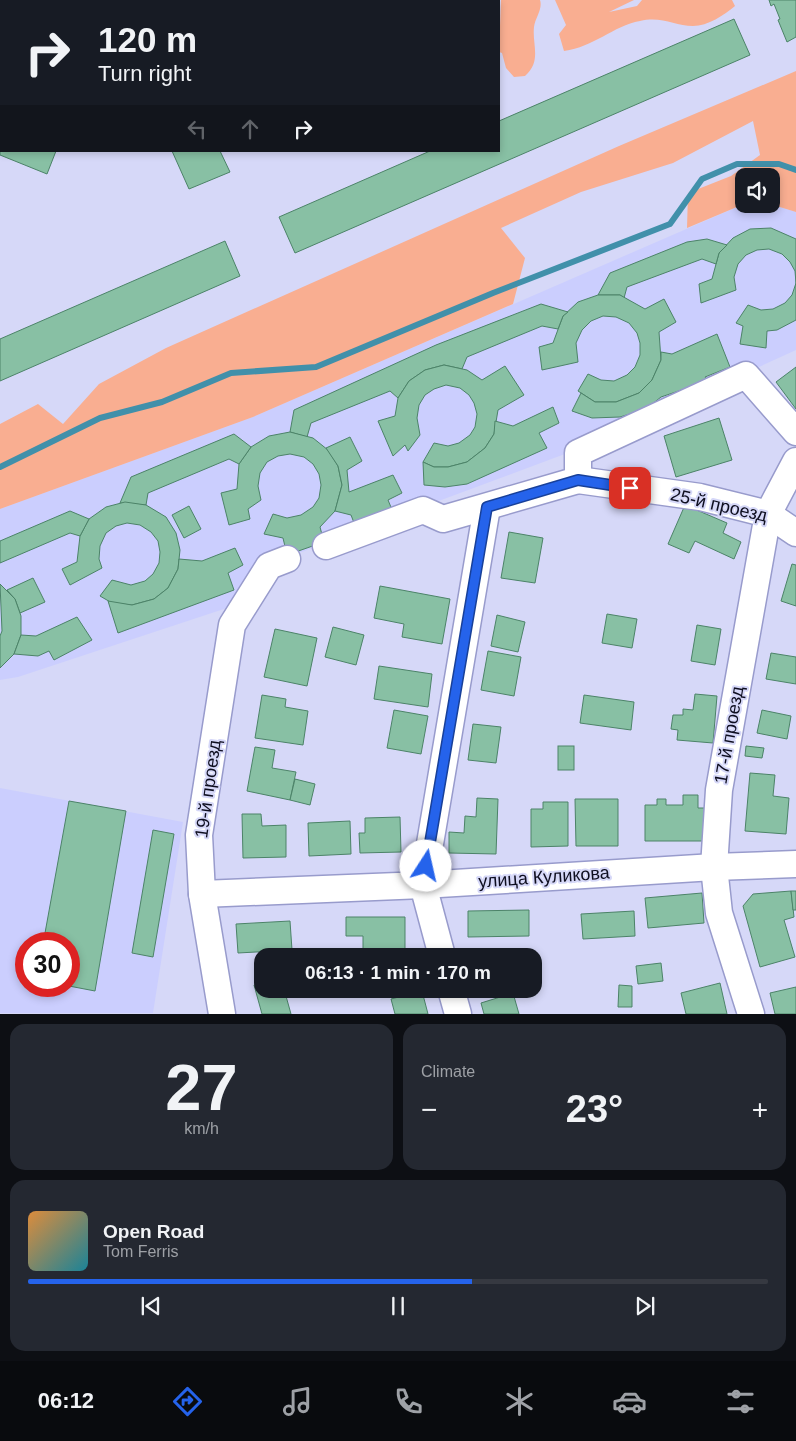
<!DOCTYPE html>
<html lang="en">
<head>
<meta charset="utf-8">
<style>
  :root { --surface:#171b24; --page:#242831; --text:#f1f3f6; --muted:#9ea1a6; --line:#363941; --accent:#2563eb }
  body { margin:0; font-family:Arial,sans-serif; background:var(--page); color:var(--text); height:100vh; display:flex; flex-direction:column; font-size:19px; white-space:nowrap }
  * { box-sizing:border-box; margin:0 }
  p { font-size:16px; color:var(--muted) }
  .icon { flex:none; width:28px; height:28px; fill:none; stroke:currentColor; stroke-width:2; stroke-linecap:round; stroke-linejoin:round }
  .map { position:relative; height:1014px; overflow:hidden }
  .drawer { display:flex; flex-direction:column; gap:10px; padding:10px; background:#0d0f14; flex:1 }
  .drawer>* { flex:none }
  .top-card { position:absolute; left:0px; top:0px; width:500px; height:152px; box-shadow:0 2px 8px #0003; background:#171b24; color:var(--text); overflow:hidden }
  .tools { position:absolute; left:735px; top:168px; display:grid; gap:10px }
  .tools a { display:grid; place-items:center; width:45px; height:45px; border-radius:10px; background:var(--surface); box-shadow:0 2px 8px #0003; font-size:25px }
  .speed { position:absolute; left:15px; top:932px; display:flex; gap:10px; font-size:25px; font-weight:700; text-align:center }
  .speed>* { display:grid; place-content:center; width:65px; height:65px; border-radius:50%; background:var(--surface); box-shadow:0 2px 8px #0003; line-height:1 }
  .speed .limit { border:8px solid #d22; background:#fff; color:#111 }
  .pin { position:absolute; display:grid; place-items:center; width:42px; height:42px; color:#fff; margin:-21px; border-radius:10px; box-shadow:0 2px 8px #0006 }
  .me { position:absolute; width:55px; margin:-28px; rotate:10deg; stroke-linejoin:round; filter:drop-shadow(0 0 4px #0008) }
  .turn { display:flex; align-items:center; gap:18px; height:105px; padding:0 15px; font-size:22px }
  .turn .icon { width:65px; height:65px; stroke-width:2.5 }
  .turn b { display:block; font-size:35px; line-height:42px }
  .lanes { display:flex; align-items:center; height:48px; padding:0 15px; background:#0003; justify-content:center; gap:25px; direction:ltr }
  .lanes .off { opacity:.35 }
  .big { font-size:38px; font-weight:700; line-height:1.1 }
  .drawer .widget { flex:1; display:flex; flex-direction:column; justify-content:center; gap:8px; min-width:0; padding:0 18px; border-radius:15px; background:var(--page) }
  .drawer .dial { align-items:center; gap:0 }
  .dial b { font-size:65px; line-height:1 }
  .song { display:flex; align-items:center; gap:15px }
  .cover { width:60px; height:60px; border-radius:8px; background:linear-gradient(135deg,hsl(30 70% 55%),hsl(190 70% 35%)) }
  .played { height:5px; border-radius:2px; background:linear-gradient(90deg,var(--accent) 60%,var(--line) 60%) }
  .keys { display:flex; justify-content:space-around; direction:ltr }
  .heat { display:flex; justify-content:space-between; align-items:center; font-size:28px; direction:ltr }
  .drawer .tiles { flex:1; display:grid; gap:10px; grid-template-columns:1fr 1fr }
  .widget:last-child { grid-column:span 2 }
  .trip { position:absolute; left:254px; top:948px; width:288px; height:50px; border-radius:15px; background:var(--surface); box-shadow:0 2px 8px #0003; font-weight:700; line-height:50px; text-align:center }
  .menu { display:flex; height:80px; justify-content:space-around; align-items:center; background:#090b0e; color:var(--muted) }
  .menu .icon { width:35px; height:35px }
  .menu .selected { color:var(--accent) }
  .menu b { font-size:22px; color:var(--text) }
  .map>svg:first-child { display:block }
</style>
</head>
<body>
<div class="map">
<svg width="796" height="1014" viewBox="0 0 796 1014">
  <rect width="100%" height="100%" fill="#d6d8f8"/>
  <g fill="#cbcefe" fill-rule="evenodd">
    <polygon points="744,204 770,204 796,212 796,350 589,445 264,566 236,605 18,677 0,680 0,509 253,417"/>
    <path d="M 0,788 L 183,822 L 153,1013 L 0,1013 ZM 26,944 L 69,944 L 69,986 L 26,986 Z"/>
  </g>
  <g fill="#f9ae91">
    <path d="M 501,0 L 540,0 C 543,9 535,18 534,27 C 532,45 542,61 525,76 L 514,77 L 506,68 L 502,53 L 499,52 Z"/>
    <path d="M 555,0 L 634,0 L 609,12 L 637,6 L 642,0 L 732,0 L 735,6 C 724,15 708,26 693,26 C 675,26 662,16 640,21 C 613,26 594,47 564,51 L 559,34 L 566,25 Z"/>
    <polygon points="796,71 796,212 770,204 771,176 744,176 744,204 687,228 688,193 731,176 760,155 753,121 673,163 581,192 501,228 525,258 513,304 253,417 0,509 0,424 38,404 63,424 99,384 166,348 619,146"/>
  </g>
  <g fill="none" stroke-linecap="round" stroke-linejoin="round">
    <polyline stroke="#4190aa" stroke-width="6" points="0,467 100,418 162,402 231,373 316,367 493,293 670,224 702,179 737,164 779,164 796,170"/>
  </g>
  <g fill="#88c0a4" stroke="#4c8368">
    <polygon points="769,0 796,0 796,37 787,42 778,20 780,19 774,4 771,6"/>
    <polygon points="734,19 750,55 295,253 279,217 430,151 499,151 499,121"/>
    <polygon points="0,108 1,151 56,151 47,174 0,155"/>
    <polygon points="172,151 220,151 230,172 189,189"/>
    <polygon points="771,228 796,239 796,320 777,330 767,331 766,348 740,344 743,326 736,323 748,305 761,310 773,309 785,303 792,295 796,283 795,271 790,262 782,254 769,249 757,250 746,255 738,264 734,277 736,290 701,303 699,284 712,279 719,253 733,238 750,229"/>
    <polygon points="707,239 727,245 719,253 716,264 702,259 627,287 624,298 620,295 598,295 610,273 687,242"/>
    <polygon points="225,241 240,276 0,381 0,339"/>
    <polygon points="598,295 620,295 645,309 664,299 676,322 659,332 661,360 652,380 639,393 616,402 595,402 578,391 588,374 601,380 614,381 627,375 635,367 640,355 640,343 637,333 629,323 616,317 603,316 591,321 582,330 576,343 578,362 542,370 539,347 553,343 563,316 578,302"/>
    <polygon points="541,304 568,312 563,316 558,329 542,326 467,357 462,369 444,365 425,370 409,381 398,398 390,391 311,423 307,437 290,432 294,410 436,345"/>
    <polygon points="717,334 730,367 705,377 708,381 661,397 646,409 620,417 592,418 572,411 581,393 595,402 616,402 639,393 652,380 661,360 661,352 672,354"/>
    <polygon points="444,365 467,370 482,380 505,366 524,395 498,410 494,434 485,448 467,462 448,467 434,467 423,462 434,443 448,446 459,443 470,435 475,427 477,414 474,403 469,395 460,388 446,385 434,389 425,395 419,405 417,418 420,435 408,451 405,445 393,456 378,421 395,416 398,398 409,381 425,370"/>
    <polygon points="796,367 796,409 776,382"/>
    <polygon points="553,407 559,423 539,433 547,448 467,484 445,487 424,485 423,462 434,467 448,467 467,462 485,448 494,434 495,421 513,426"/>
    <polygon points="719,418 732,460 676,477 664,436"/>
    <polygon points="290,432 313,438 328,450 338,466 342,485 335,511 320,527 324,542 287,555 283,538 264,534 273,514 287,518 301,515 313,507 319,498 321,485 319,474 313,464 304,457 290,454 278,456 267,462 260,473 258,486 261,500 248,509 250,519 229,525 221,493 237,489 239,464 251,447 269,436"/>
    <polygon points="234,434 251,447 239,464 229,459 148,493 146,505 120,503 131,477"/>
    <polygon points="350,437 362,461 347,470 349,492 393,475 402,493 388,500 393,512 356,528 351,515 335,511 342,485 338,466 326,448"/>
    <polygon points="125,502 146,505 166,517 176,533 180,550 178,569 168,588 154,599 132,605 112,603 100,596 112,580 131,585 145,581 153,574 159,563 160,552 158,541 151,532 140,525 127,523 116,526 106,533 100,546 99,559 102,568 70,585 62,569 77,562 80,536 89,519 106,507"/>
    <polygon points="685,505 727,523 723,533 741,542 734,559 695,541 689,553 668,544"/>
    <polygon points="189,506 201,529 184,538 172,515"/>
    <polygon points="70,511 89,519 80,536 70,533 0,563 0,541"/>
    <polygon points="509,532 543,538 535,583 501,578"/>
    <polygon points="235,548 243,565 228,573 234,590 118,633 108,601 132,605 154,599 168,588 178,569 179,559 202,561"/>
    <polygon points="792,564 796,565 796,606 781,601"/>
    <polygon points="33,578 45,602 20,613 15,599 7,590"/>
    <polygon points="0,584 15,599 21,616 21,635 14,654 0,668 0,636 2,631"/>
    <polygon points="380,586 450,599 442,644 402,637 404,624 374,618"/>
    <polygon points="607,614 637,619 632,648 602,643"/>
    <polygon points="497,615 525,622 518,652 491,646"/>
    <polygon points="77,617 92,640 54,660 49,651 38,656 14,654 21,635 36,636"/>
    <polygon points="697,625 721,629 715,665 691,661"/>
    <polygon points="333,627 364,635 356,665 325,657"/>
    <polygon points="275,629 317,638 307,686 264,677"/>
    <polygon points="488,651 521,657 514,696 481,690"/>
    <polygon points="771,653 796,657 796,684 766,679"/>
    <polygon points="379,666 432,674 428,707 374,699"/>
    <polygon points="695,694 717,696 713,743 677,740 678,730 671,729 673,715 683,715 683,709 693,710"/>
    <polygon points="262,695 286,699 285,707 308,711 303,745 255,738"/>
    <polygon points="584,695 634,702 631,730 580,723"/>
    <polygon points="394,710 428,716 421,754 387,748"/>
    <polygon points="762,710 791,716 787,739 757,733"/>
    <polygon points="473,724 501,727 496,763 468,760"/>
    <rect x="558" y="746" width="16" height="24"/>
    <polygon points="746,746 764,748 762,758 745,756"/>
    <polygon points="255,747 275,750 272,768 296,772 290,800 247,791"/>
    <polygon points="750,773 775,775 773,796 789,798 786,834 745,831"/>
    <polygon points="295,779 315,784 310,805 290,800"/>
    <polygon points="683,795 698,795 698,808 706,808 706,841 645,841 645,805 657,805 657,799 666,799 666,805 683,805"/>
    <polygon points="477,798 498,799 496,854 449,853 449,832 464,833 465,816 476,817"/>
    <polygon points="575,799 618,799 618,846 576,846"/>
    <polygon points="69,801 126,811 95,991 69,986 69,944 43,944"/>
    <polygon points="543,802 568,802 568,846 531,847 531,809 543,809"/>
    <polygon points="242,814 261,814 262,826 286,825 286,857 243,858"/>
    <polygon points="400,817 401,852 360,853 359,833 365,833 365,818"/>
    <polygon points="350,821 351,854 309,856 308,823"/>
    <polygon points="153,830 174,834 153,957 132,953"/>
    <polygon points="791,891 794,917 784,920 795,957 760,967 743,906 753,894"/>
    <polygon points="791,891 796,891 796,910 793,910"/>
    <polygon points="702,893 704,923 648,928 645,898"/>
    <polygon points="529,910 529,936 468,937 468,911"/>
    <polygon points="634,911 635,936 583,939 581,914"/>
    <polygon points="346,917 405,917 405,949 363,949 363,936 346,936"/>
    <polygon points="290,921 292,950 238,953 236,924"/>
    <polygon points="661,963 663,981 638,984 636,966"/>
    <polygon points="262,982 262,989 284,989 291,1014 262,1014 254,985"/>
    <polygon points="720,983 727,1014 686,1014 681,993"/>
    <polygon points="619,985 632,986 632,1007 618,1007"/>
    <polygon points="796,987 796,1014 775,1014 770,993"/>
    <polygon points="422,991 428,1014 395,1014 391,999"/>
    <polygon points="513,993 519,1014 484,1014 481,1003"/>
  </g>
  <g fill="none" stroke-linecap="round" stroke-linejoin="round">
    <g stroke="#989bcc" stroke-width="29">
      <g id="minor">
        <polyline points="367,1 367,0"/>
        <polyline points="578,480 700,497 768,514 796,533"/>
        <polyline points="326,546 423,510 443,519 578,480 578,453 746,375 796,432"/>
        <polyline points="202,894 423,885 714,867 796,864"/>
        <polyline points="442,956 423,885 487,507"/>
        <polyline points="451,989 458,1014"/>
        <polyline points="222,1014 202,894 199,835 232,625 269,566 287,559"/>
        <polyline points="751,1014 719,913 714,867 719,790 768,514 796,461"/>
      </g>
    </g>
    <use href="#minor" stroke="#fff" stroke-width="26"/>
  </g>
  <g fill="none" stroke-linecap="round" stroke-linejoin="round">
    <g stroke="#184099" stroke-width="12">
      <polyline id="route" points="426,866 487,507 578,480 630,488"/>
    </g>
    <use href="#route" stroke="#2563eb" stroke-width="9"/>
  </g>
  <g text-anchor="middle" stroke-width="4" stroke-linejoin="round" paint-order="stroke">
    <g font-size="18" fill="#0e0e20" stroke="#d6d8f8">
      <text transform="translate(719 505) rotate(13)" y="6">25-й проезд</text>
      <text transform="translate(729 735) rotate(-80)" y="6">17-й проезд</text>
      <text transform="translate(208 789) rotate(-82)" y="6">19-й проезд</text>
      <text transform="translate(544 877) rotate(-4)" y="6">улица Куликова</text>
    </g>
  </g>
</svg>
<div class="tools">
<a><svg class="icon" aria-label="sound" viewBox="0 0 24 24"><path d="M4 9h4l5-4v14l-5-4H4zM17 9q2 3 0 6"/></svg></a>
</div>
<div class="speed"><div class="limit">30</div></div>
<div class="pin" style="left:630px;top:488px;background:#d93025"><svg class="icon" aria-label="arrive" viewBox="0 0 24 24"><path d="M6 21V4h12l-3 4 3 4H6"/></svg></div>
<svg class="me" style="left:426px;top:866px" viewBox="-20 -20 40 40"><circle r="19" fill="#fff"/><path d="M0-13L10 11 0 6-10 11z" fill="#2563eb"/></svg>
<div class="trip">06:13 · 1 min · 170 m</div>
<div class="top-card">
<div class="turn"><svg class="icon" aria-label="right" viewBox="0 0 24 24"><path d="M7 20v-9h11M14 6l5 5-5 5"/></svg><div><b>120 m</b>Turn right</div></div>
<div class="lanes"><svg class="icon off" aria-label="left" viewBox="0 0 24 24"><path d="M17 20v-9H6M10 6l-5 5 5 5"/></svg><svg class="icon off" aria-label="ahead" viewBox="0 0 24 24"><path d="M12 20V5M6 11l6-6 6 6"/></svg><svg class="icon" aria-label="right" viewBox="0 0 24 24"><path d="M7 20v-9h11M14 6l5 5-5 5"/></svg></div>
</div>
</div>
<section class="drawer">
<div class="tiles">
<div class="widget dial"><b>27</b><p>km/h</p></div>
<div class="widget"><p>Climate</p>
<div class="heat"><a>−</a><b class="big">23°</b><a>+</a></div>
</div>
<div class="widget">
<div class="song"><i class="cover"></i><div><b>Open Road</b><p>Tom Ferris</p></div></div>
<div class="played"></div>
<div class="keys"><svg class="icon" aria-label="previous" viewBox="0 0 24 24"><path d="M18 5L8 12l10 7zM5 5v14"/></svg><svg class="icon" aria-label="pause" viewBox="0 0 24 24"><path d="M8 5v14M16 5v14"/></svg><svg class="icon" aria-label="next" viewBox="0 0 24 24"><path d="M6 5l10 7-10 7zM19 5v14"/></svg></div>
</div>
</div>
</section>
<nav class="menu">
<b>06:12</b>
<svg class="icon selected" aria-label="directions" viewBox="0 0 24 24"><path d="M12 3l9 9-9 9-9-9zM9 14v-3h6M13 9l2 2-2 2"/></svg>
<svg class="icon" aria-label="music" viewBox="0 0 24 24"><path d="M9 18V5l10-2v13"/><circle cx="6" cy="18" r="3"/><circle cx="16" cy="16" r="3"/></svg>
<svg class="icon" aria-label="phone" viewBox="0 0 24 24"><path d="M5 4h4l2 5-3 2q2 4 5 5l2-3 5 2v4C11 20 4 13 5 4z"/></svg>
<svg class="icon" aria-label="climate" viewBox="0 0 24 24"><path d="M12 3v18M4 7l16 10M4 17L20 7"/></svg>
<svg class="icon" aria-label="car" viewBox="0 0 24 24"><path d="M5 17H2v-5l4-1 3-4h7l3 4 3 1v5h-3M9 17h6M6 11h13"/><circle cx="7" cy="17" r="2"/><circle cx="17" cy="17" r="2"/></svg>
<svg class="icon" aria-label="filters" viewBox="0 0 24 24"><path d="M4 7h16M4 17h16"/><circle cx="9" cy="7" r="2"/><circle cx="15" cy="17" r="2"/></svg>
</nav>
</body>
</html>
